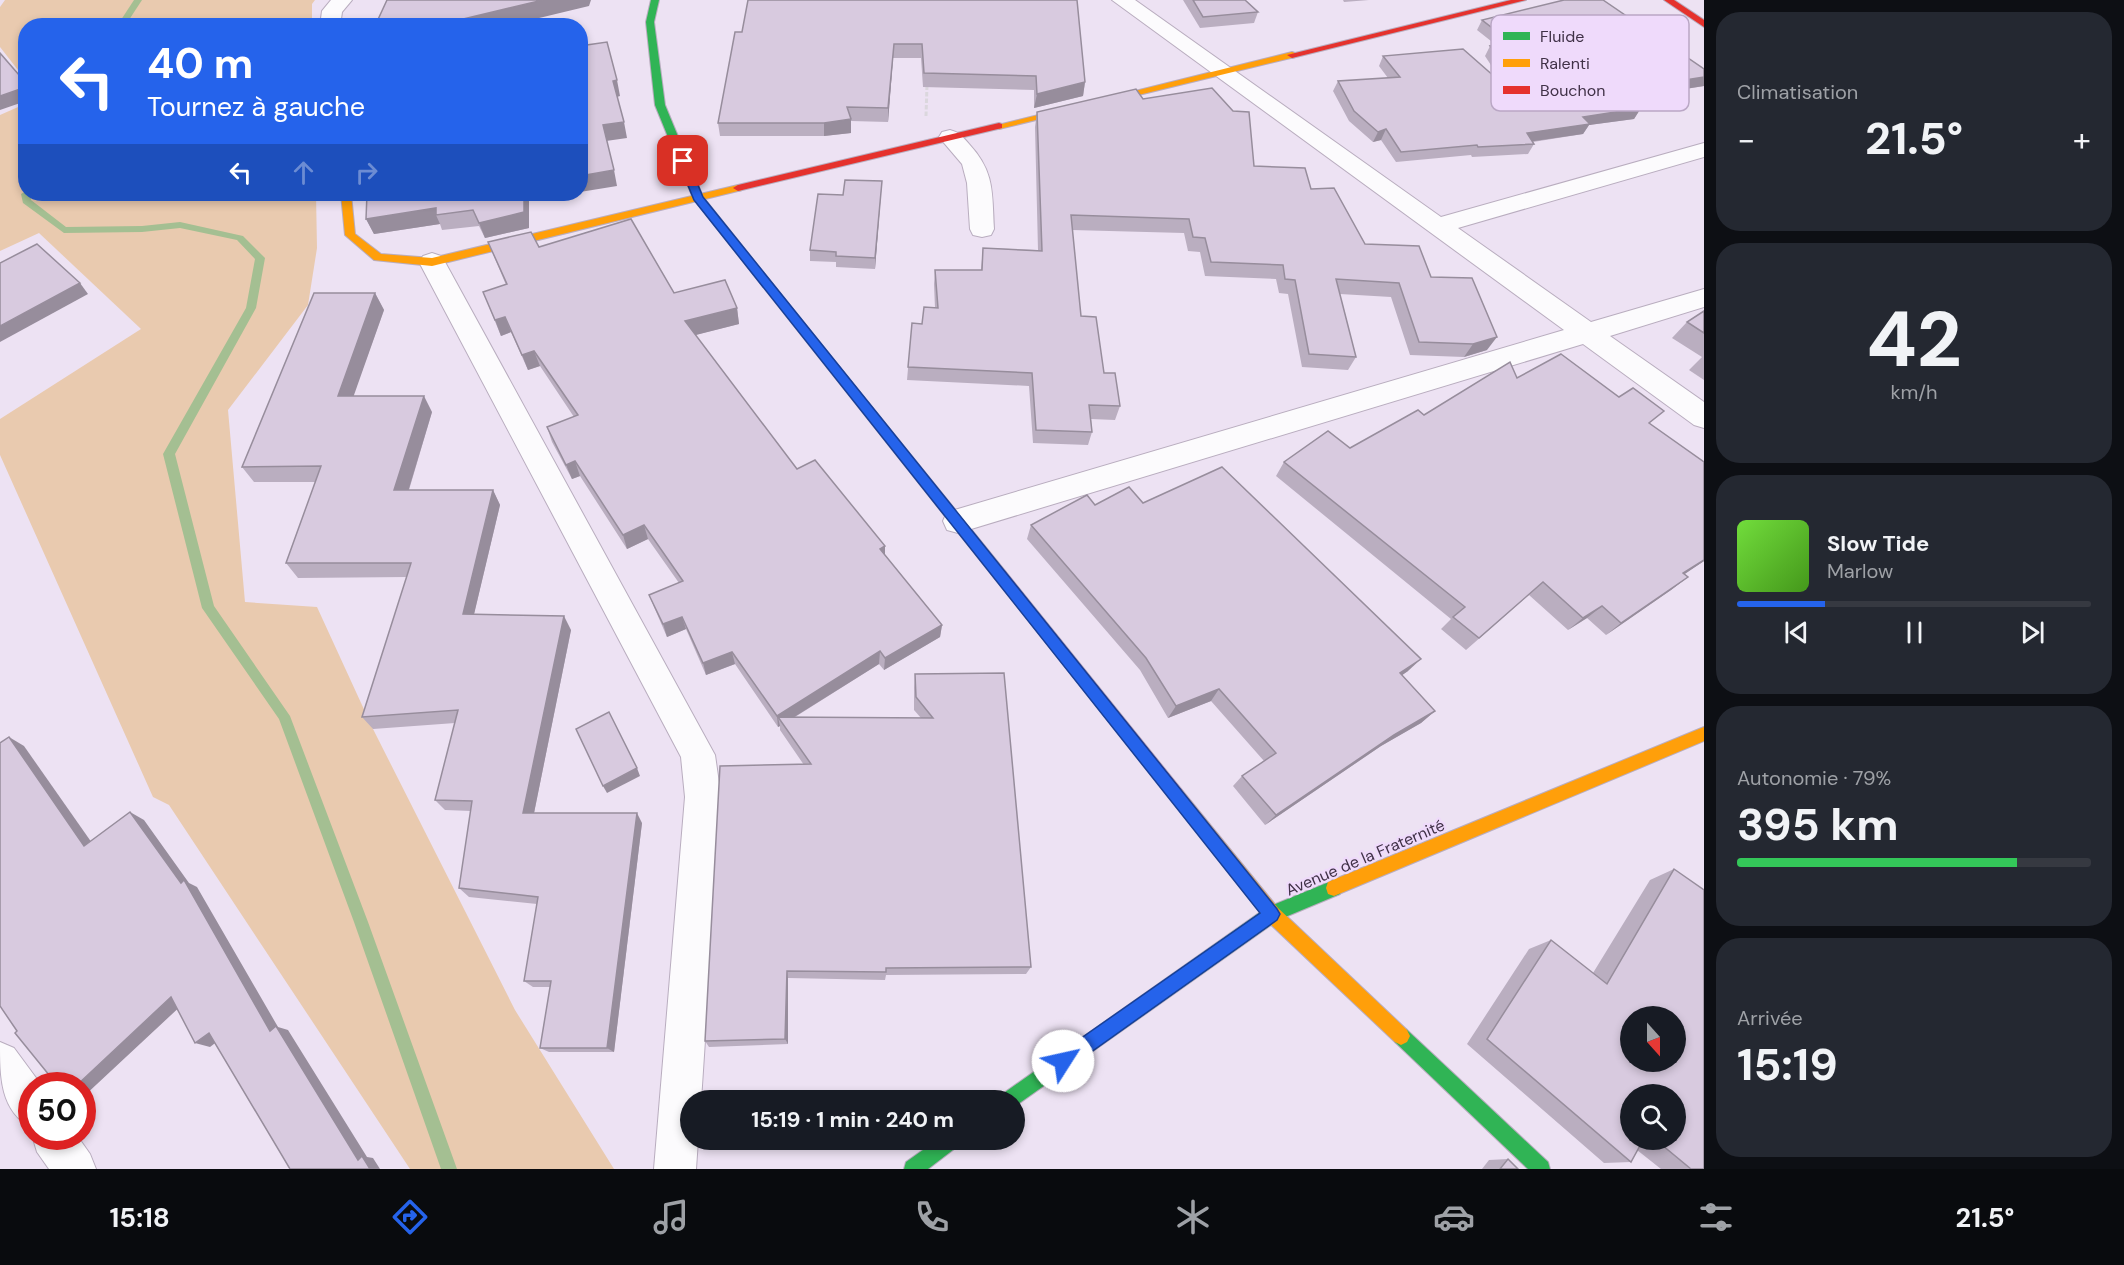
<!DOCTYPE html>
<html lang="fr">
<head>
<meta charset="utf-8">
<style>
  :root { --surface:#171b24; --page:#242831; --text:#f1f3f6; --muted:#9ea1a6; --line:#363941; --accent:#2563eb }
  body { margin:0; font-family:"DM Sans",sans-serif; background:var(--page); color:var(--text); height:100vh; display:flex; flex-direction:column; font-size:22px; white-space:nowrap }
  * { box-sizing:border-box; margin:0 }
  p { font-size:20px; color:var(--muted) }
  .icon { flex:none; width:33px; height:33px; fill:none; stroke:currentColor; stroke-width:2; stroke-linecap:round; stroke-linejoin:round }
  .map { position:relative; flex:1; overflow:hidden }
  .details { display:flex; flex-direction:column; gap:12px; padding:12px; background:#0d0f14; width:420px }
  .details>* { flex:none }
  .top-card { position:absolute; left:18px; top:18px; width:570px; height:183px; border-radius:24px; box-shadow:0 3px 9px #0003; background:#2563eb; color:#fff; overflow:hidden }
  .needle { width:39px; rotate:159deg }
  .tools { position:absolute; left:1620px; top:1006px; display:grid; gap:12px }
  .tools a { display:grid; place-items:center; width:66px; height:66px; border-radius:50%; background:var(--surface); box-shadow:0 3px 9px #0003; font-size:30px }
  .speed { position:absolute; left:18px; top:1072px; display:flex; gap:12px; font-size:30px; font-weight:700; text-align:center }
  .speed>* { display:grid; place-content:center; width:78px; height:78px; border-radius:50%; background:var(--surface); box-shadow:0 3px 9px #0003; line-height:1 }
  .speed .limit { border:9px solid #d22; background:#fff; color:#111 }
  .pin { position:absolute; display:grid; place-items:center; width:51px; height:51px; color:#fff; margin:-26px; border-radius:12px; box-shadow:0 3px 9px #0006 }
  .me { position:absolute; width:66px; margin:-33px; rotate:55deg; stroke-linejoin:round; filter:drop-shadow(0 0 4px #0008) }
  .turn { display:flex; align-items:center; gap:21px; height:126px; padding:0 30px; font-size:27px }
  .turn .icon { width:78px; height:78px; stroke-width:2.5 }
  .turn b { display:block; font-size:42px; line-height:51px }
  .lanes { display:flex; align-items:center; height:57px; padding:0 30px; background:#0003; justify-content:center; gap:30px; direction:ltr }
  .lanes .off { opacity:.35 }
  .big { font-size:45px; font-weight:700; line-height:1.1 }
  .details .tile { flex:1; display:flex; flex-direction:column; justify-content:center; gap:9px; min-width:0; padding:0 21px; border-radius:24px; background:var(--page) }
  .details .dial { align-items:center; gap:0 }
  .dial b { font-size:78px; line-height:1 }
  .song { display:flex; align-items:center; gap:18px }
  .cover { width:72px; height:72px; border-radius:9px; background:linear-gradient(135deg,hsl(100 70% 55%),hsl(100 70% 35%)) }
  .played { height:6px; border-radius:3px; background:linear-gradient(90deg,var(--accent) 25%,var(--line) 25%) }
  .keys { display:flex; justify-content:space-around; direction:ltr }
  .heat { display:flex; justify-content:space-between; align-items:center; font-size:33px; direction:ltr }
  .charge { height:9px; border-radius:4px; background:linear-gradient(90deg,#34c759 79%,var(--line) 0) }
  .trip { position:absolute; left:680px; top:1090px; width:345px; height:60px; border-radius:30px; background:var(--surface); box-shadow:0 3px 9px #0003; font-weight:700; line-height:60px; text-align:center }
  .dock { display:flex; height:96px; justify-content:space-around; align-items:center; background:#090b0e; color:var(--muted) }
  .dock .icon { width:42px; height:42px }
  .dock .current { color:var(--accent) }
  .dock b { font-size:27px; color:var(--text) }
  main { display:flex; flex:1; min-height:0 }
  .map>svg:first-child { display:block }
</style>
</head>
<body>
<main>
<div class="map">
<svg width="1704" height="1169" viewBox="0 0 1704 1169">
  <rect width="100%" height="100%" fill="#ede2f3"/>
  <g fill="#e9caaf">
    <polygon points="5,0 315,0 312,4 312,25 26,26 25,79 0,47 0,7"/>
    <polygon points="25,104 26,194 316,194 317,248 308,305 228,410 245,602 317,607 373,729 515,1010 614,1169 410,1169 169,805 153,797 0,455 0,419 141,329 39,233 0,251 0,115"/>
  </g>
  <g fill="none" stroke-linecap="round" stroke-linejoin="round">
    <g fill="#a4bf92" fill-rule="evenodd">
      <polygon points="134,0 142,0 125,26 117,26"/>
      <polygon points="26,162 26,186 21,183 22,165"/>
      <polygon points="26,191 26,194 31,194 31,200 66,227 142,226 180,222 243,236 265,258 256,308 175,454 214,606 290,716 368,922 457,1169 441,1169 354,922 279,719 202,608 163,454 246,308 255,259 237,240 180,228 142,232 64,233 23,203 21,194"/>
    </g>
    <g stroke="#b9adbf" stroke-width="2">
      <g id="street">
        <polygon points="331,0 352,0 342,12 340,26 320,26 322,11"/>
        <polygon points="1112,0 1135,0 1441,217 1704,143 1704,157 1458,228 1591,322 1704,289 1704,307 1610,336 1704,402 1704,428 1694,425 1583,344 958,533 947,530 943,521 947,512 958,509 1564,330"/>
        <path d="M 950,130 C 959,132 963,137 969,144 C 995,172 992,193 994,229 L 991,235 L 982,237 L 973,235 L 970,229 L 967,183 L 962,164 L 939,137 L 942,132 Z"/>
        <polygon points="432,253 441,256 445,262 715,755 721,797 701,1101 690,1101 690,1140 698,1140 696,1169 654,1169 685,797 681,757 419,262 423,256"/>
        <path d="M 0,1042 L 14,1048 L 42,1086 L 32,1086 L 32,1128 C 0,1111 0,1077 0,1042 Z"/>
        <polygon points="32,1135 78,1137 90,1154 96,1169 49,1169 37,1152"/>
      </g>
    </g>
    <g stroke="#b9adbf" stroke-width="2">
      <g id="fast">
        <polygon points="651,0 659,0 654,22 665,105 703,197 837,364 839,367 837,370 829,370 693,198 655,105 646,22"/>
        <polygon points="1334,880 1340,882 1342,888 1340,894 1278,920 1014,1107 1014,1101 998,1101 1001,1095 1266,908"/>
        <polygon points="1401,1027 1407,1030 1548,1162 1550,1169 1528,1169 1395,1042 1392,1036 1395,1030"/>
        <polygon points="937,1140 961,1140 958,1146 928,1169 904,1169 906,1162"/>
      </g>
    </g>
    <g stroke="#b9adbf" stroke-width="2">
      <g id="slow">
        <polygon points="1292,52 1295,53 1295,57 999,129 994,126"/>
        <polygon points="738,185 743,188 742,190 432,266 374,260 345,235 341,194 351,194 355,234 381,254 432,258"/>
        <polygon points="833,363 837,364 1005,571 1007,575 1005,579 995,579 829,370 827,367 829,364"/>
        <polygon points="1704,727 1704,741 1334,896 1328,894 1326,888 1328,882"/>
        <polygon points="1176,787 1181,789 1278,908 1407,1030 1410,1036 1407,1042 1401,1045 1395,1042 1266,920 1171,799 1168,794 1171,789"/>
      </g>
    </g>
    <g stroke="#b9adbf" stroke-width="2">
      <g id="jam">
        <polygon points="1511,0 1526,0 1292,58 1287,55"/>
        <polygon points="1664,0 1674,0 1704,20 1704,27"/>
        <polygon points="999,123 1002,124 1002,128 738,191 733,188 738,185"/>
        <polygon points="1000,569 1005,571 1181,789 1184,794 1181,799 1176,801 1171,799 995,579 993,575 995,571"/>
      </g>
    </g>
    <polyline stroke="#dbd7dd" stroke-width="3" stroke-dasharray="4.5 2" stroke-linecap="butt" points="926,116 927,85"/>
    <use href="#street" fill="#fcfbfd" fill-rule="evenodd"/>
    <use href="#fast" fill="#30b455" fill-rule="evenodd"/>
    <use href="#slow" fill="#ff9f0a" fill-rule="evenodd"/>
    <use href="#jam" fill="#e5322d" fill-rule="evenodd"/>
  </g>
  <g fill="#baaec0" fill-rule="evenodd">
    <polygon points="748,0 1085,82 1083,96 1034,108 1034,90 923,87 921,58 893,58 888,122 851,121 851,133 824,136 720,136 718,123 742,32"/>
    <polygon points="1183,0 1245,0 1258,12 1254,23 1200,28"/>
    <polygon points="1343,0 1369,0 1344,2"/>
    <polygon points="1482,20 1704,69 1704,86 1630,98 1641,108 1634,119 1589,125 1583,134 1533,142 1534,144 1528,154 1472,157 1471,155 1396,162 1381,140 1373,142 1349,121 1333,91 1338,81 1388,78 1379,66 1383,56 1504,85 1485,56 1490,46 1496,45 1477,30"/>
    <polygon points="1143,99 1254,166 1311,189 1365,244 1431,277 1487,350 1464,357 1410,355 1391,297 1340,294 1356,357 1348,370 1302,367 1288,294 1279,293 1276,279 1205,276 1200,252 1188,251 1184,233 1072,230 1081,316 1104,373 1120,406 1115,420 1091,419 1092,432 1088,445 1033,443 1029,386 907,380 912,323 922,324 935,308 934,284 935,270 981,270 983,248 1038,250 1035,127 1037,112"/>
    <polygon points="882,181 875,269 836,267 836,262 810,261 810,250 843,195"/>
    <polygon points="529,201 529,228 485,238 479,226 442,230 440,224 374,234 366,219"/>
    <polygon points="488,242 539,247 674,293 737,308 739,324 695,335 797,469 885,546 885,555 942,625 940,637 884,670 879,664 795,717 921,718 914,710 914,688 915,674 1031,967 1026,974 886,975 885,980 788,978 788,1044 709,1047 705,1041 804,765 780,730 780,726 778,727 735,664 706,675 686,629 667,637 654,607 649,595 679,583 648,539 627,549 580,476 572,479 552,442 547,427 574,417 540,366 528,370 511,332 501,336 483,292 506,285"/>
    <polygon points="375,293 384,310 353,396 432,412 409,490 493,490 500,505 474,614 571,630 534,813 642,823 614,1052 549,1052 540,1048 550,987 533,987 524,981 537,904 469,897 459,888 471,811 445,810 435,800 455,723 373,729 362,717 407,577 298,578 286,563 316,482 254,482 242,467"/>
    <polygon points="1704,311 1704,380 1689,370 1702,357 1672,338 1687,322"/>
    <polygon points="1517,378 1651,424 1704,561 1684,574 1688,577 1671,590 1606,635 1587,618 1568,630 1529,595 1466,650 1441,629 1451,619 1276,476 1284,462 1350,448 1424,415"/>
    <polygon points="1143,503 1408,671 1402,675 1435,711 1421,723 1381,746 1265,825 1233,786 1242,776 1264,761 1211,701 1168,718 1140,670 1027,539 1031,525 1095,505"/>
    <path d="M 1674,869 L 1704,1169 L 1661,1169 L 1637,1150 L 1631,1162 L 1604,1163 L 1467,1044 L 1529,949 L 1551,940 L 1593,973 L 1650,880 ZM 1676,1095 L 1676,1140 L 1630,1140 Z"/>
    <polygon points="1508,1159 1518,1169 1482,1169 1489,1160"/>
  </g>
  <g fill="#978d9c">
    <polygon points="543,0 591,0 589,6 506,26 434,26"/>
    <polygon points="894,44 893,58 888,122 888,108"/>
    <polygon points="1704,77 1704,86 1614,100 1622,90"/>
    <polygon points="617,80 620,96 617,97 613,81"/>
    <polygon points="1085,82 1083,96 1034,108 1037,94"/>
    <polygon points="26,87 26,101 0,110 0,96"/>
    <polygon points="1641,108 1634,119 1589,125 1583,134 1520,143 1527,133 1583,117"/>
    <polygon points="851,119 851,133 824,136 824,123"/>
    <polygon points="624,122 627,138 606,141 603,125"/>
    <polygon points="1386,129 1381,140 1373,142 1378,132"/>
    <polygon points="614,170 617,186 580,192 580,176"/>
    <polygon points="882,181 881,192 875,269 875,258"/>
    <polygon points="524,194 574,194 529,201 529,228 485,238 479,223"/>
    <polygon points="436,208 436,215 440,224 374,234 366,219"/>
    <polygon points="80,283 88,294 0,342 0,326"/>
    <polygon points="375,293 384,310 348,412 338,396"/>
    <polygon points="737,308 739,324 688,337 685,321"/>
    <polygon points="505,317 511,332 501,336 495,320"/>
    <polygon points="1497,337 1487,350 1464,357 1473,344"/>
    <polygon points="534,351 540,366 528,370 522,355"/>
    <polygon points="424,396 432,412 404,505 394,490"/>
    <polygon points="575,461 580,476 572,479 566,465"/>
    <polygon points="493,490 500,505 471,627 463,614"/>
    <polygon points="644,525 648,539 627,549 623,535"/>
    <polygon points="885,546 885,560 880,549"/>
    <polygon points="1704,560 1704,561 1667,586 1683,573"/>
    <polygon points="1688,577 1671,590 1606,635 1621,623"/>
    <polygon points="1602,606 1587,618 1568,630 1583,618"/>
    <polygon points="564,616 571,630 532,823 523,813"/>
    <polygon points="682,617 686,629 667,637 663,624"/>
    <polygon points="942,625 940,637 884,670 885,658"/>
    <polygon points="880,651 879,664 783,724 778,717 780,726 778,727 777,716"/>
    <polygon points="732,652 735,664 706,675 703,663"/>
    <polygon points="1421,659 1408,671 1388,685 1400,673"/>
    <polygon points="1219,689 1211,701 1168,718 1176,706"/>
    <polygon points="1435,711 1421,723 1381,746 1265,825 1276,815 1394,735"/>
    <polygon points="9,737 24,746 99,853 84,846"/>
    <polygon points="637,768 640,776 607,793 603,786"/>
    <polygon points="130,812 144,820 189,883 197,887 278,1027 288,1030 367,1157 373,1158 380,1169 370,1169 358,1160 270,1031 181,883"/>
    <polygon points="637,813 642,823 614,1052 607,1048"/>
    <polygon points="787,971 788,978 788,1044 785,1039"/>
    <polygon points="171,997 185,1002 82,1098 82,1086 76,1086"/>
    <polygon points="209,1033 223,1037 210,1047 195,1043"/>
  </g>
  <g fill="#d8cadf" stroke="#978d9c" stroke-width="1.5" fill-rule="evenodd">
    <polygon points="387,0 543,0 434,26 375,26"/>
    <polygon points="748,0 1077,0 1085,82 1037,94 1036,76 924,73 922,44 894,44 888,108 847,107 851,119 824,123 718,123 735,32 742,32"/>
    <polygon points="1193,0 1245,0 1258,12 1203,17"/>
    <polygon points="1564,0 1603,0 1704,69 1704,77 1622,90 1641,108 1583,117 1590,124 1527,133 1534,144 1478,147 1477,145 1401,152 1386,129 1378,132 1354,111 1338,81 1400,77 1383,56 1463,49 1512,92 1518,86 1490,46 1513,44 1482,20"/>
    <polygon points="607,42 617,80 613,81 624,122 603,125 614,170 580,176 580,46"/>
    <polygon points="0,53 26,83 26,87 0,96"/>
    <polygon points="1212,88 1233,111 1249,112 1254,166 1305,168 1311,189 1334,188 1365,244 1419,246 1431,277 1472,278 1497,337 1473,344 1419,342 1399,283 1336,279 1356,357 1309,354 1295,280 1285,279 1283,265 1211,262 1205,238 1193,237 1189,219 1071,215 1081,316 1096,317 1104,373 1115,373 1120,406 1089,405 1092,432 1036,430 1032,373 908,367 912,323 922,324 924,307 938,308 935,270 982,270 983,248 1042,251 1037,112 1136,89 1143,99"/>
    <polygon points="845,180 882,181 875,258 836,256 836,252 810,250 818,194 843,195"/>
    <polygon points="367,194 524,194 524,212 479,223 473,210 436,215 436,208 366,219"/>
    <polygon points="631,219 674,293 725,280 737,308 685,321 797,469 815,460 885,546 880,549 942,625 885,658 880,651 777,716 732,652 703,663 682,617 663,624 649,595 683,581 644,525 623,535 575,461 566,465 547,427 578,415 534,351 522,355 505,317 495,320 483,292 507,284 488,242 531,232 539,247"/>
    <polygon points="37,244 80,283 0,326 0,263"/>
    <polygon points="314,293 375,293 338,396 424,396 394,490 493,490 463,614 564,616 523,813 637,813 607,1048 540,1048 551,981 524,981 538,897 459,888 472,801 435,800 458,710 362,717 411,563 286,563 321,466 242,467"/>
    <polygon points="1704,311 1704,333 1687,322"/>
    <polygon points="1561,354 1619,397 1633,388 1664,411 1649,423 1704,462 1704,560 1683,573 1688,577 1621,623 1602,606 1583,618 1543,582 1479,638 1453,617 1465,607 1284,462 1328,431 1350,448 1418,410 1424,415 1510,362 1517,378"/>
    <polygon points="1222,467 1421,659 1400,673 1435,711 1394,735 1276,815 1242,776 1276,753 1219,689 1176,706 1146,658 1031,525 1087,495 1095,505 1129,487 1143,503"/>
    <polygon points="1004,673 1031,967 886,968 886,972 787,971 785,1039 705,1041 720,766 811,764 778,717 933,718 916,697 915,674"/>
    <polygon points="609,712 637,768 603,786 576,729"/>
    <polygon points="9,737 84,846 130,812 181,883 184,880 270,1031 276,1026 358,1160 362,1156 370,1169 290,1169 209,1033 195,1043 171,997 76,1086 58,1086 15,1033 17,1031 0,1006 0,743"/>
    <path d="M 1674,869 L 1704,890 L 1704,1169 L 1691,1169 L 1656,1140 L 1676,1140 L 1676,1095 L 1630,1095 L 1630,1140 L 1643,1140 L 1631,1162 L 1487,1039 L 1551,940 L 1607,984 ZM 1630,1017 L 1676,1017 L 1676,1062 L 1630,1062 Z"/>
    <polygon points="1508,1159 1518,1169 1500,1169"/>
  </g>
  <polygon fill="#2563eb" stroke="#184099" stroke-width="1.5" points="683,158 688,161 703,197 1277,909 1280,914 1277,920 1070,1067 1063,1070 1057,1067 1055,1061 1057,1055 1260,913 694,200 678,161"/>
  <g text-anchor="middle" stroke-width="4.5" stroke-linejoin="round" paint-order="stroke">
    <g font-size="16" fill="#403147" stroke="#efdafb">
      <text transform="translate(1365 857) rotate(-23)" y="6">Avenue de la Fraternité</text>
    </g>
  </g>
  <rect x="1491" y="15" width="198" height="96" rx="9" fill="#efdafb" stroke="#baa7c5" stroke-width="1.5"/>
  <rect x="1503" y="32" width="27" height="8" fill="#30b455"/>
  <rect x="1503" y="59" width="27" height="8" fill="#ff9f0a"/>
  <rect x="1503" y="86" width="27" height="8" fill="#e5322d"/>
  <g font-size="16" fill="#403147">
    <text x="1540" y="42">Fluide</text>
    <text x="1540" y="69">Ralenti</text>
    <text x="1540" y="96">Bouchon</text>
  </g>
</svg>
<div class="tools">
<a><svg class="needle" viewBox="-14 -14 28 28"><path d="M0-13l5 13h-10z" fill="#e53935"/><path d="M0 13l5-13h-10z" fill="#9ea1a6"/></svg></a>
<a><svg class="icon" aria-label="search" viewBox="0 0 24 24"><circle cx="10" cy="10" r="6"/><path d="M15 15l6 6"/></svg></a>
</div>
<div class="speed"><div class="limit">50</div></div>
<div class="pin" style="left:683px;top:161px;background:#d93025"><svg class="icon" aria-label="arrive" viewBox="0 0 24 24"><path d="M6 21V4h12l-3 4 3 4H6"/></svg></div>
<svg class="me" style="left:1063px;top:1061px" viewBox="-20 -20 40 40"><circle r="19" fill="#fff"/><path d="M0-13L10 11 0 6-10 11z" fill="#2563eb"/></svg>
<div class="trip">15:19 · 1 min · 240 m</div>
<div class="top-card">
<div class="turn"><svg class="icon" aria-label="left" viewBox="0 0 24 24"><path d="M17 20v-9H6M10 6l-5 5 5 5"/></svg><div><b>40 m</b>Tournez à gauche</div></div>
<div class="lanes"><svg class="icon" aria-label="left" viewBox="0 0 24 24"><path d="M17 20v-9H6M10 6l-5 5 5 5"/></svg><svg class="icon off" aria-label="ahead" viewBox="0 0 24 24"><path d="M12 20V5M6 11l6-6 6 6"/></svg><svg class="icon off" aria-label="right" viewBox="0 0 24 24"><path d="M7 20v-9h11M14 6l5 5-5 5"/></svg></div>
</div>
</div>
<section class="details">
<div class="tile"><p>Climatisation</p>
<div class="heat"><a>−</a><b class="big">21.5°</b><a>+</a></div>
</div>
<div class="tile dial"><b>42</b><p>km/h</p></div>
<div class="tile">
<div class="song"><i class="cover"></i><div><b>Slow Tide</b><p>Marlow</p></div></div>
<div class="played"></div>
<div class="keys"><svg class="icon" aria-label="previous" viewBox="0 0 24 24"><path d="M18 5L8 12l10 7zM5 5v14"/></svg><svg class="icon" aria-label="pause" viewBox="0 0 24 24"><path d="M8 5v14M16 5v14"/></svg><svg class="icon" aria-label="next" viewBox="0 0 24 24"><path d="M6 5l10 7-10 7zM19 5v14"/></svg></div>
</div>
<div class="tile"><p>Autonomie · 79%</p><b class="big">395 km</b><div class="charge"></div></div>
<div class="tile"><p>Arrivée</p><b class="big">15:19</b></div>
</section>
</main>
<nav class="dock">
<b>15:18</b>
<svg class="icon current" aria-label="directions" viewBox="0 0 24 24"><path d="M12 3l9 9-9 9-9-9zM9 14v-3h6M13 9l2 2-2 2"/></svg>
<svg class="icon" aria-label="music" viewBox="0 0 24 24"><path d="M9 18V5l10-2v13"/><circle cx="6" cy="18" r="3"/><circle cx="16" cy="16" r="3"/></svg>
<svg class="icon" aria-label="phone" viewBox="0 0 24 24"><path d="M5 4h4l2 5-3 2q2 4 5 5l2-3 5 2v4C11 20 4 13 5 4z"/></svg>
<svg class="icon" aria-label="climate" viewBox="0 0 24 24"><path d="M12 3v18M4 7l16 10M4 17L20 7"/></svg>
<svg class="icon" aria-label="car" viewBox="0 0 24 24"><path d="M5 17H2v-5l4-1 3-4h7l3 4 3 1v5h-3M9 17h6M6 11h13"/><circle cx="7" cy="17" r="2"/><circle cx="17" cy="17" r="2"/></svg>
<svg class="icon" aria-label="filters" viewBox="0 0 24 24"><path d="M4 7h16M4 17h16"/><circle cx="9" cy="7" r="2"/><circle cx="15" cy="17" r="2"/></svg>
<b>21.5°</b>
</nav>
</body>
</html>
